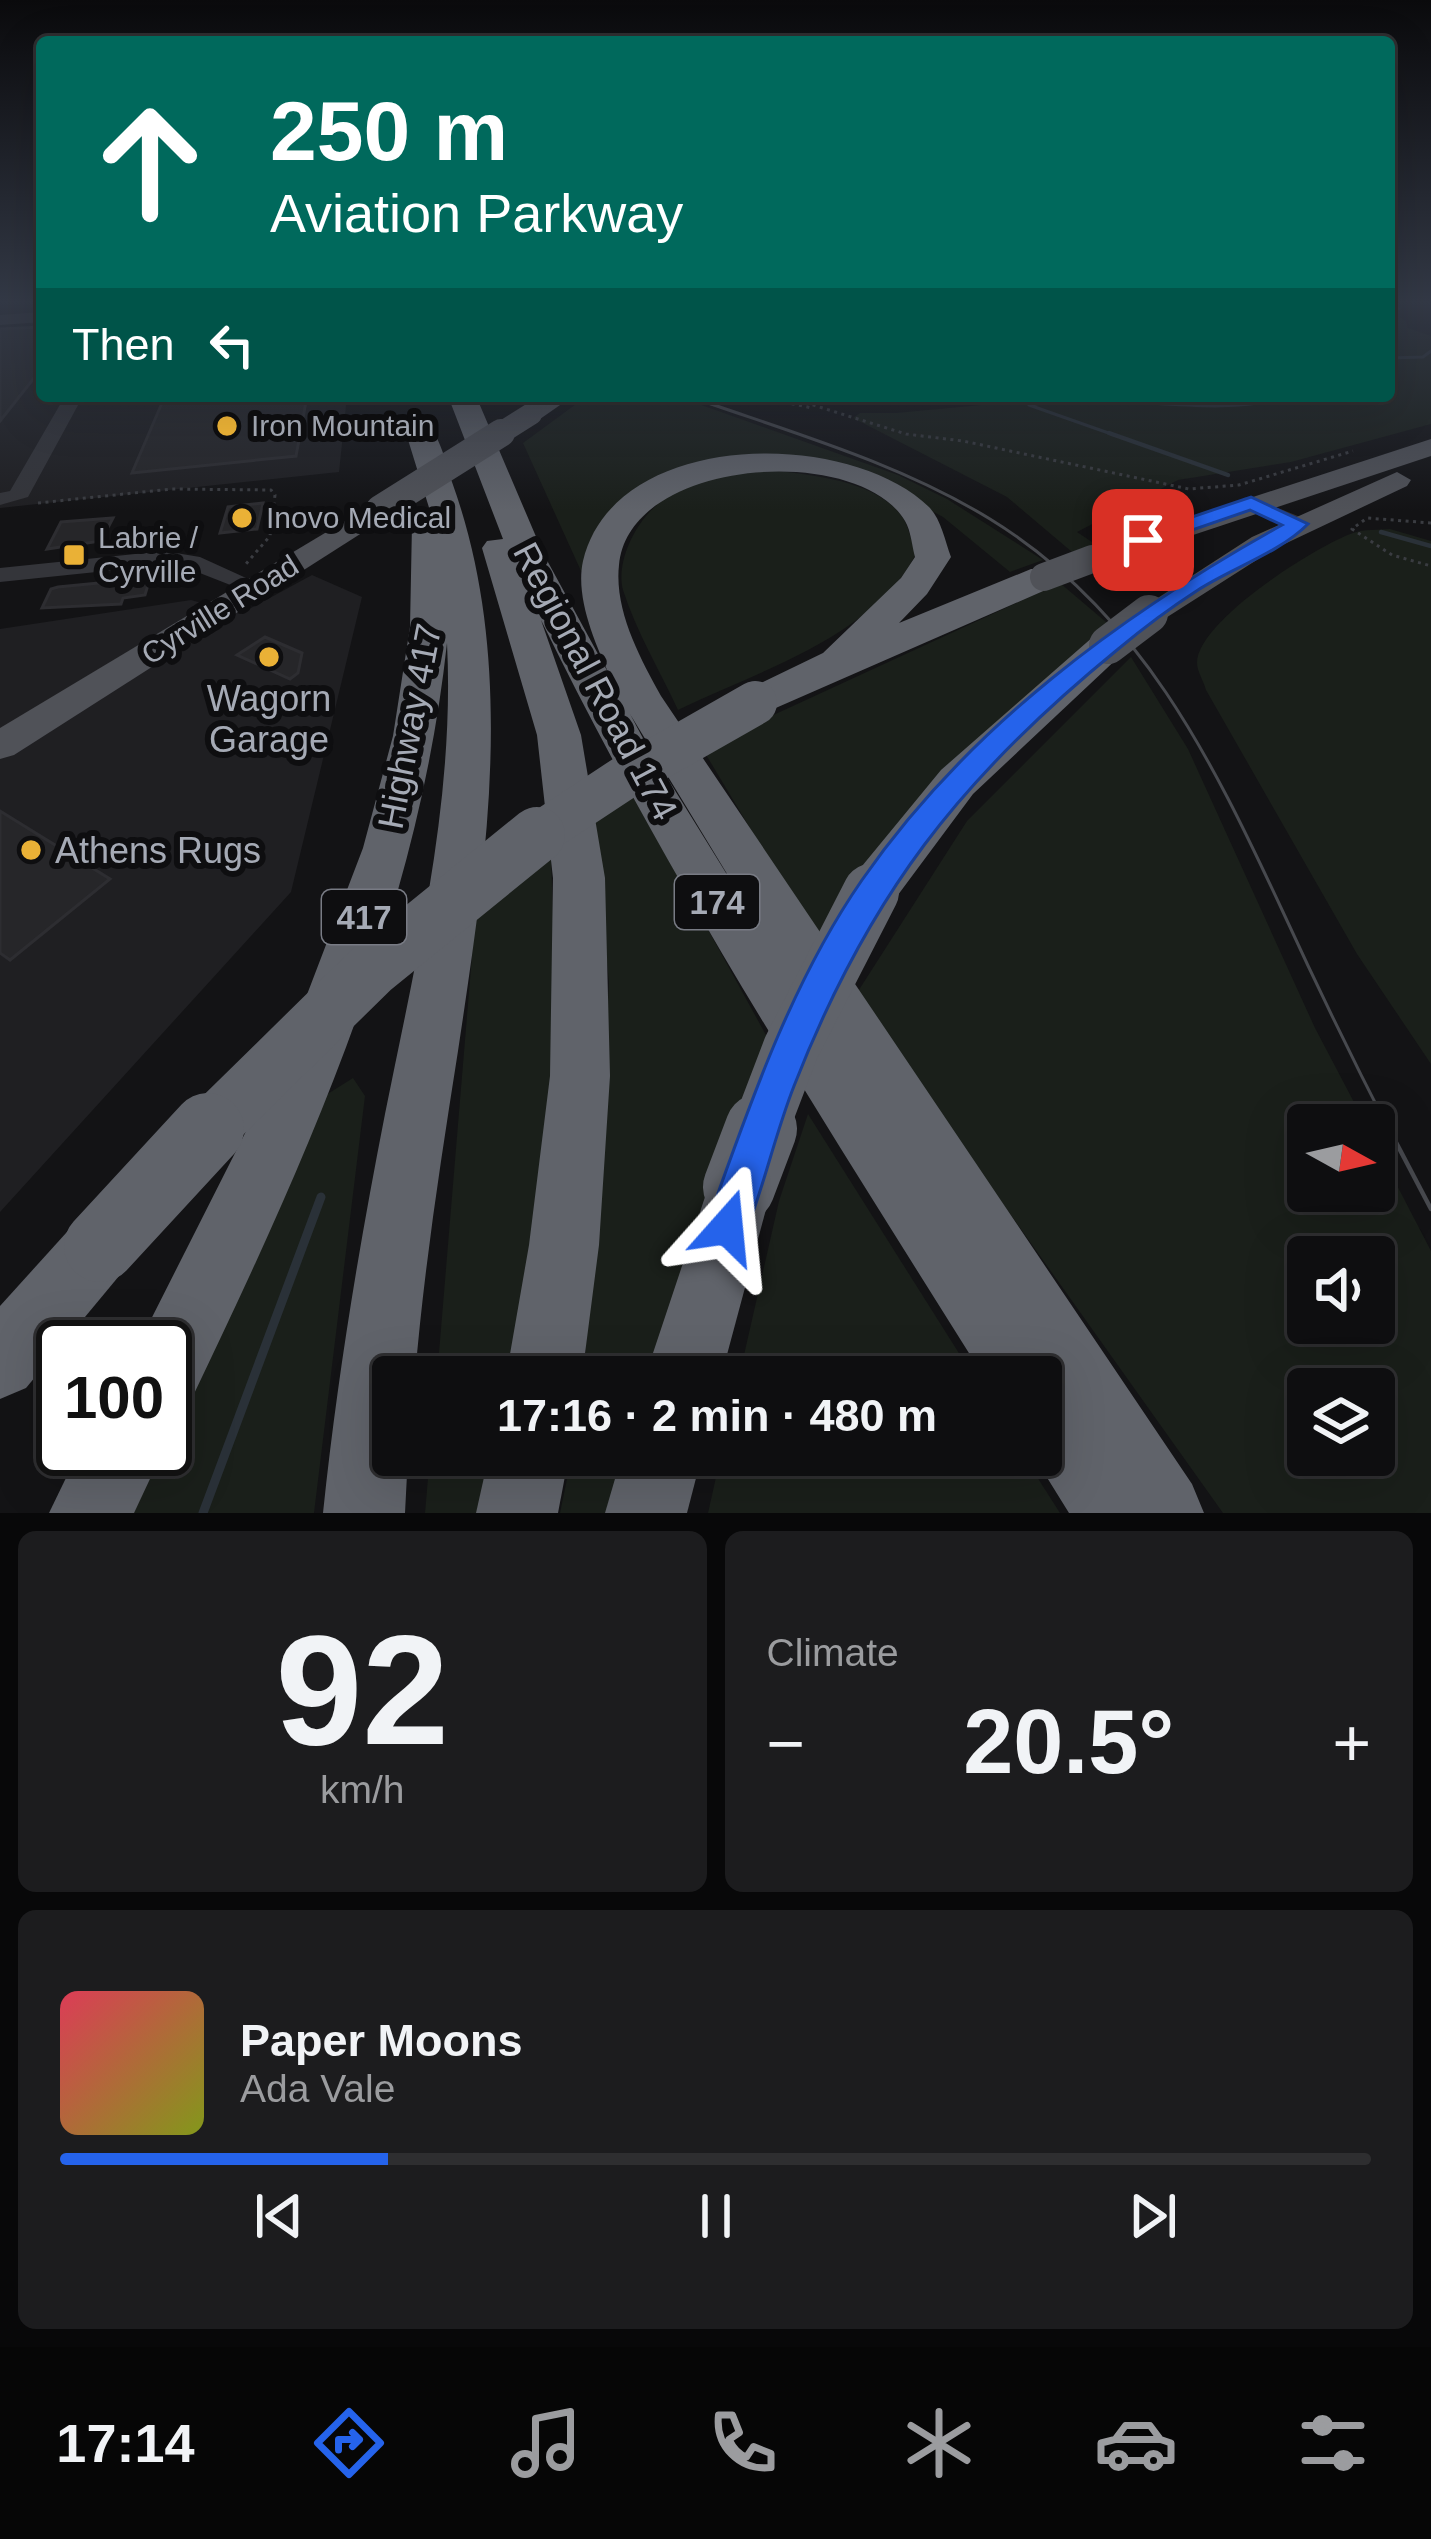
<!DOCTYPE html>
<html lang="en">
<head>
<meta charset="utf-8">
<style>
  :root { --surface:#0e0e10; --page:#1c1c1e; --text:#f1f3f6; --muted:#9b9c9f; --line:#2e2e30; --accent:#2563eb }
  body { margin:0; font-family:Arial,sans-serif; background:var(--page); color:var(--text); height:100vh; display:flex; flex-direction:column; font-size:45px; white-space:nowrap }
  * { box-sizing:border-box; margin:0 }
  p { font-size:39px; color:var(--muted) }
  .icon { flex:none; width:66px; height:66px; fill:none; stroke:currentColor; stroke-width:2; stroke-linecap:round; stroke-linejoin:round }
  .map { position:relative; height:1513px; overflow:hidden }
  .sheet { display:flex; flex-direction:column; gap:18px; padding:18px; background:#080809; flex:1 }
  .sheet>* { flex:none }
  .top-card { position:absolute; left:36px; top:36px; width:1359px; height:366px; border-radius:12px; box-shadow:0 12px 48px #0002,0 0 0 3px var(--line); background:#00695c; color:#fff; overflow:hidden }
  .needle { width:78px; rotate:98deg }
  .fabs { position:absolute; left:1287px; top:1104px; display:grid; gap:24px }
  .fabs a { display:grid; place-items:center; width:108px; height:108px; border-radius:12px; background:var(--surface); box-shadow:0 12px 48px #0002,0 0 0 3px var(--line); font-size:60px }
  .speed { position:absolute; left:36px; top:1320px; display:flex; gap:24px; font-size:60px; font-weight:700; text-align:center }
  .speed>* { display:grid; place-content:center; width:156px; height:156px; border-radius:50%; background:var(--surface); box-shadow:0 12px 48px #0002,0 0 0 3px var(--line); line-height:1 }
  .speed .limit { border:6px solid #111; border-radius:18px; background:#fff; color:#111 }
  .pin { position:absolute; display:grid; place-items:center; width:102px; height:102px; color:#fff; margin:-51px; border-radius:24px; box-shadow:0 6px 18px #0006 }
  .me { position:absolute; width:132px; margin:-66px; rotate:18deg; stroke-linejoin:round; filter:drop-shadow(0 0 9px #0008) }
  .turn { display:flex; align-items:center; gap:42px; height:252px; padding:0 36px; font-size:54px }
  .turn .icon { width:156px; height:156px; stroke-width:2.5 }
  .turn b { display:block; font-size:84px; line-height:102px }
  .then { display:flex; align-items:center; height:114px; padding:0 36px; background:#0003; gap:24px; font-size:45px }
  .big { font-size:90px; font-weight:800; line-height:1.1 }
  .sheet .card { flex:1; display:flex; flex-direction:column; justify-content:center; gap:18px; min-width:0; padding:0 42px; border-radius:18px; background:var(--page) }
  .sheet .dial { align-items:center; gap:0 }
  .dial b { font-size:156px; line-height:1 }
  .song { display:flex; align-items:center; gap:36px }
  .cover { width:144px; height:144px; border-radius:18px; background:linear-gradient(135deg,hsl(350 70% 55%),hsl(70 70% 35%)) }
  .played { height:12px; border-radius:6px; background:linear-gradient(90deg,var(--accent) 25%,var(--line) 25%) }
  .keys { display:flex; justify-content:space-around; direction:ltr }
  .heat { display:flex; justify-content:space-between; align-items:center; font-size:66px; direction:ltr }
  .sheet .tiles { flex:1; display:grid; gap:18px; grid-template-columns:1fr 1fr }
  .card:last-child { grid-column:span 2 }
  .trip { position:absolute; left:372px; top:1356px; width:690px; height:120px; border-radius:12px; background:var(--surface); box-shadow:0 12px 48px #0002,0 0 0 3px var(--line); font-weight:800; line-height:120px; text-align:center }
  .tabs { display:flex; height:192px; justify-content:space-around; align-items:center; background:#060606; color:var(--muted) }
  .tabs .icon { width:84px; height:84px }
  .tabs .current { color:var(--accent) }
  .tabs b { font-size:54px; color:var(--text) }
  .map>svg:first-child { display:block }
</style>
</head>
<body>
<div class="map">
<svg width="1431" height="1513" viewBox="0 0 1431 1513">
  <rect width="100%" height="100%" fill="#131315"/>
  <g fill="#1f1f22">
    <polygon points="42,348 42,396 347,396 339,472 0,508 0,352"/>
    <polygon points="312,575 362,597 291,892 0,1212 0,629 191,600 240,614"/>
  </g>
  <g fill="#1a1f1a" fill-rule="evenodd">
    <polygon points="1389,311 1406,321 1408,328 1431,336 1431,424 1291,462 1178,480 1077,532 1095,544 1072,552 1007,497 853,418 860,413 896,413 1077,396 1389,396"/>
    <polygon points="587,396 676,396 898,475 947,499 1043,560 1010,572 943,517 861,473 694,466 590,570 581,571 523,443"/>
    <path d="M 779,471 C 818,476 879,482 903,518 C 909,528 912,543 916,554 C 873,637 758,671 678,710 C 660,671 636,631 623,590 C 619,576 623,557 629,544 C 656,481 718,474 779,471 Z"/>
    <path d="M 1390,529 L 1431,541 L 1431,1064 L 1357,954 L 1206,690 C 1204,682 1197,671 1197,663 C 1197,621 1316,546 1353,533 C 1364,529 1378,530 1390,529 Z"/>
    <polygon points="1060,583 1113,628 820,945 702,748"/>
    <path d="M 1131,657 L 1188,749 L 1315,1028 L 1366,1125 L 1308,1125 L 1308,1191 L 1374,1191 L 1374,1141 L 1431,1251 L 1431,1513 L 1223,1513 L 855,996 L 967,821 ZM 1308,1257 L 1374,1257 L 1374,1323 L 1308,1323 ZM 1308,1389 L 1374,1389 L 1374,1455 L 1308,1455 Z"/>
    <polygon points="633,793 772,1046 669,1377 584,1377 609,983 594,818"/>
    <polygon points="551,857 557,1039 528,1288 509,1377 437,1377 476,908"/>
    <polygon points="353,1078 365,1096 314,1513 120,1513 157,1449 165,1449 165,1435 326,1095"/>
    <polygon points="808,1114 974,1377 739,1377 779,1201"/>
    <polygon points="430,1455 492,1455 480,1513 425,1513"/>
    <polygon points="572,1455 648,1455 632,1513 560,1513"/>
    <polygon points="721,1455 1023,1455 1060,1513 708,1513"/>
  </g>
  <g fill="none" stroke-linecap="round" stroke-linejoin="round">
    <g stroke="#2a3138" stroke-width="3">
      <polyline points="1389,358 1423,357 1431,351"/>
      <path d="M 1117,436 L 1029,405 C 1118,389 1206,421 1294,396"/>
    </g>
    <g stroke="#2a3138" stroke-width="4.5">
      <polyline points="1109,433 1228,475"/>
      <polyline points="1381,532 1431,546"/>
    </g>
    <polyline stroke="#2a3138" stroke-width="9" points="203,1513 321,1197"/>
  </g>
  <g fill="#262629" stroke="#2d2d31" stroke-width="3">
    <polygon points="42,327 42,368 0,421 0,329"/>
    <polygon points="165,396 307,396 296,456 132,473"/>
    <polygon points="263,503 257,529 220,533 228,507"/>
    <polygon points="113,518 101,541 47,549 61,522"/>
    <polygon points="150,578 145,595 123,598 121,604 42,608 51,589 58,587"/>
    <polygon points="265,637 302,653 298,673 290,679 237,655"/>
    <polygon points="0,811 110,879 10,960 0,953"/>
  </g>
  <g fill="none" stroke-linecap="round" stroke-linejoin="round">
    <g stroke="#3a3c41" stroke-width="3" stroke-dasharray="3 4.5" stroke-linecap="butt">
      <polyline points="755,396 812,408"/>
      <polyline points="784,396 906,434 963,441 1189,489 1239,485 1353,451"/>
      <polyline points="38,503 172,489 271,490 275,495 270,536 245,565"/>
      <polyline points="1431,523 1367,518 1352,529 1392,555 1431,566"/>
    </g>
    <g fill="#34353a" fill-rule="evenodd">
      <polygon points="1389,303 1398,306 1401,309 1389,313"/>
      <polygon points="42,312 42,322 0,325 0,315"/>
      <polygon points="65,396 83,396 28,497 0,505 0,493 10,491"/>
      <polygon points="1251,497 1305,519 1308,524 1305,529 1289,529 1243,508 1243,498"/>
      <polygon points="164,551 200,557 268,588 256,595 187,568 164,565 0,582 0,568"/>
    </g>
    <g fill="#505258" fill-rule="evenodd">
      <polygon points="544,396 573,396 540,419 522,419 522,409"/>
      <polygon points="1431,439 1431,456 1103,565 1081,565 1077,559 1081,553"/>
      <polygon points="1397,472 1411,480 1407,486 1274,549 1161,621 1149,624 1133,614 1252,537"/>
      <polygon points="380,500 394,509 390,515 14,755 0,759 0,728"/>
    </g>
    <g fill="#60636a" fill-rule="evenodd">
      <path d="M 448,396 L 476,396 L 543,553 L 610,676 C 595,643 575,597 583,561 C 614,429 848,428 929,507 C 941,519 945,541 951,557 L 927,594 L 899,623 L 1031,569 L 1057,569 L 1062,577 L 1057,585 L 755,717 L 740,713 L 734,703 L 740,693 L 823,653 L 901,578 L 915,557 C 912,546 911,531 905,521 C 859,443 629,457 619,565 C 614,610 640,658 661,696 L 1192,1484 L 1204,1513 L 1069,1513 L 1033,1455 L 1041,1455 L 1041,1377 L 984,1377 C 828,1128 670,884 541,620 L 581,735 L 605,878 L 610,1076 L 599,1245 L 582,1377 L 506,1377 L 529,1245 L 550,1076 L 553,878 L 537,735 L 482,548 L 487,541 L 503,539 ZM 630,714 L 752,915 L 645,742 Z"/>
      <path d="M 419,421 C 440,427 445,463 452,482 C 518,665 486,864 458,1051 C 441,1159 424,1268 415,1377 L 393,1377 L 393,1455 L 408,1455 L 405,1513 L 323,1513 C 337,1379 359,1246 385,1114 C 416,959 455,802 447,643 C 418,912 308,1156 192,1398 L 165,1409 L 165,1347 L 137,1347 L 282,1060 L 363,848 L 393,736 L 410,627 L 412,524 L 417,517 L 431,514 L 405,430 Z"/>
      <polygon points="1108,633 1122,636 1128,645 1122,654 973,794 889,907 871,913 853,907 845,892 853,877 941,770 1094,636"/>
      <polygon points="739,1154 762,1164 772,1187 721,1377 645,1377 716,1164"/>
      <polygon points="100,1211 124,1222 135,1246 124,1270 26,1388 0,1399 0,1306 76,1222"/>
      <polygon points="80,1449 164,1449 134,1513 49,1513"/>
      <polygon points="489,1455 569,1455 558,1513 476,1513"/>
      <polygon points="622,1455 702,1455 687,1513 605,1513"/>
    </g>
    <path stroke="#47494e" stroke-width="3" d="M 688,396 C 790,432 897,462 990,519 C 1140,611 1211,758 1283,912 C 1317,986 1353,1060 1390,1132"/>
    <polyline stroke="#47494e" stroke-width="4.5" points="1389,1129 1431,1209"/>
    <polyline stroke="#505258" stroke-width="22" points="496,436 531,414"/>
    <g stroke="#505258" stroke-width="28">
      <polyline points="380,509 501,433"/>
      <polyline points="1044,577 1092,559"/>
    </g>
    <polyline stroke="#505258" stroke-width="38" points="1108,645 1149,614"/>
    <polyline stroke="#60636a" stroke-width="44" points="533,838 627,776 755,703"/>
    <g stroke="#60636a" stroke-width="56">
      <polyline points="206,1132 372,969 537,835"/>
      <polyline points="759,1132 791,1048 871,892"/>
    </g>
    <g stroke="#60636a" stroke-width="72">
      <polyline points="739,1187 761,1129"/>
      <polyline points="100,1246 208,1129"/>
    </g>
  </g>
  <linearGradient id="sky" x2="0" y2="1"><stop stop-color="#0a0a0c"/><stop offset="0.59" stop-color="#333946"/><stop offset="1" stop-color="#333946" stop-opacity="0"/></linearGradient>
  <rect width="1431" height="511" fill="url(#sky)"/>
  <path fill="#2563eb" stroke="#184099" stroke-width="3" d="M 1251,497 L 1308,524 C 1279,553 1232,568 1198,590 C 1170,608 1142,629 1117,650 C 960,778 868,896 794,1086 C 774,1137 763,1191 742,1242 L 727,1248 L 712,1242 L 706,1227 C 748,1109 790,984 862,880 C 968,727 1122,614 1282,525 L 1250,510 L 1143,547 L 1136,545 L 1136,536 Z"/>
  <g fill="#eab136" stroke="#0e0e10" stroke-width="4.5">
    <circle cx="227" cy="426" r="12"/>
    <circle cx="242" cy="518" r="12"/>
    <rect x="62" y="543" width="24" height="24" rx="6"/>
    <circle cx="269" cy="657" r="12"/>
    <circle cx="31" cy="850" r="12"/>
  </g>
  <g text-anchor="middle" stroke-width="12" stroke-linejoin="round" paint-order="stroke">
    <g font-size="30" fill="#a5aab5" stroke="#0e0e10" text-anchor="start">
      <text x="251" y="436">Iron Mountain</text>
      <text x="266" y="528">Inovo Medical</text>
      <text x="98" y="548">Labrie /<tspan x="98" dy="34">Cyrville</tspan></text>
    </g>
    <g font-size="30" fill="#a5aab5" stroke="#0e0e10">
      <text transform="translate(220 610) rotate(-32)" y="10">Cyrville Road</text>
    </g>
    <g fill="#0e0e10" stroke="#787b84" stroke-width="3">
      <rect x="675" y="875" width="84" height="54" rx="9"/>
      <rect x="322" y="890" width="84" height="54" rx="9"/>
    </g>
    <g font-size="33" font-weight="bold" fill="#a5aab5">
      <text x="717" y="914">174</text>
      <text x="364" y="929">417</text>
    </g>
    <g font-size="36" fill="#a5aab5" stroke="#0e0e10">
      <text transform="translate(596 681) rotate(62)" y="13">Regional Road 174</text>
      <text transform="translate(409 726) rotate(-79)" y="13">Highway 417</text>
    </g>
    <g font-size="36" fill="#a5aab5" stroke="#0e0e10">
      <text x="269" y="711">Wagorn<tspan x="269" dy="41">Garage</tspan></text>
      <text x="55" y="863" text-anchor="start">Athens Rugs</text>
    </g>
  </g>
</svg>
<div class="fabs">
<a><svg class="needle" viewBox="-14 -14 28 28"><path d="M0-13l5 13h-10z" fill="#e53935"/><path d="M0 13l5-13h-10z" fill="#9b9c9f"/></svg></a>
<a><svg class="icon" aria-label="sound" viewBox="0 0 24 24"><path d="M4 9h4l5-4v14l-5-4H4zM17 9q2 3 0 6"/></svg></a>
<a><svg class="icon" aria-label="layers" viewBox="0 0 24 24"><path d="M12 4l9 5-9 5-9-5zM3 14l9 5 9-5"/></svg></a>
</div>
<div class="speed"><div class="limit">100</div></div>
<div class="pin" style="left:1143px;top:540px;background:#d93025"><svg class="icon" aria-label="arrive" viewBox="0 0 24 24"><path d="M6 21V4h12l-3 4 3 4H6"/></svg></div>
<svg class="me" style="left:727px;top:1227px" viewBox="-20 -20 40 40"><path d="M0-17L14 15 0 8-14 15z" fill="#2563eb" stroke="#fff" stroke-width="4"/></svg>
<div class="trip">17:16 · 2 min · 480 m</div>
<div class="top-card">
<div class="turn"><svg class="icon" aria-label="ahead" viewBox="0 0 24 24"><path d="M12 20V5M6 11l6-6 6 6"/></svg><div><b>250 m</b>Aviation Parkway</div></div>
<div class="then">Then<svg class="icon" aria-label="left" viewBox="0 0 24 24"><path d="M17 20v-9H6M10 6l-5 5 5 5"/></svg></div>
</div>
</div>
<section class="sheet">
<div class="tiles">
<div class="card dial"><b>92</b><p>km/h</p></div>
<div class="card"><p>Climate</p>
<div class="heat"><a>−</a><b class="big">20.5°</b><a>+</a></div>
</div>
<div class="card">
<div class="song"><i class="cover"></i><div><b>Paper Moons</b><p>Ada Vale</p></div></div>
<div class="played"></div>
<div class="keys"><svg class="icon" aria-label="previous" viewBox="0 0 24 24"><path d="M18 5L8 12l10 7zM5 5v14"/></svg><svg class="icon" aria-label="pause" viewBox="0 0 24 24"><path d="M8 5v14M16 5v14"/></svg><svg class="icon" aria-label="next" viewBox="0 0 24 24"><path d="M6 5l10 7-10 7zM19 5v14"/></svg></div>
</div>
</div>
</section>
<nav class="tabs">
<b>17:14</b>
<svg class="icon current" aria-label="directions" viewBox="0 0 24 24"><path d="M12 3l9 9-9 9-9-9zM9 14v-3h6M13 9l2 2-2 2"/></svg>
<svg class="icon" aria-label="music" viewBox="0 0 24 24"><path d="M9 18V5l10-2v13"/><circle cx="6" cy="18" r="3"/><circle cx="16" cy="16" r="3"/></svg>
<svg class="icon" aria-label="phone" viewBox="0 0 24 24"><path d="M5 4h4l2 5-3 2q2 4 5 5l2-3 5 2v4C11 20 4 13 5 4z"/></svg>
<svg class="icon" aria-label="climate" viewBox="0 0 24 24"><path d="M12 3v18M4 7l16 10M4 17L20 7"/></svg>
<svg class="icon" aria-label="car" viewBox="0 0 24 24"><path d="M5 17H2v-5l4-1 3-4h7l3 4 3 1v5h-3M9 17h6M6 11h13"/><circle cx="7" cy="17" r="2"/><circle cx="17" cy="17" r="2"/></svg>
<svg class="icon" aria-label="filters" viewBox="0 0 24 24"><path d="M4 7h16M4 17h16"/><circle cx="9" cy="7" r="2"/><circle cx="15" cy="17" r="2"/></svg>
</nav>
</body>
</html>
